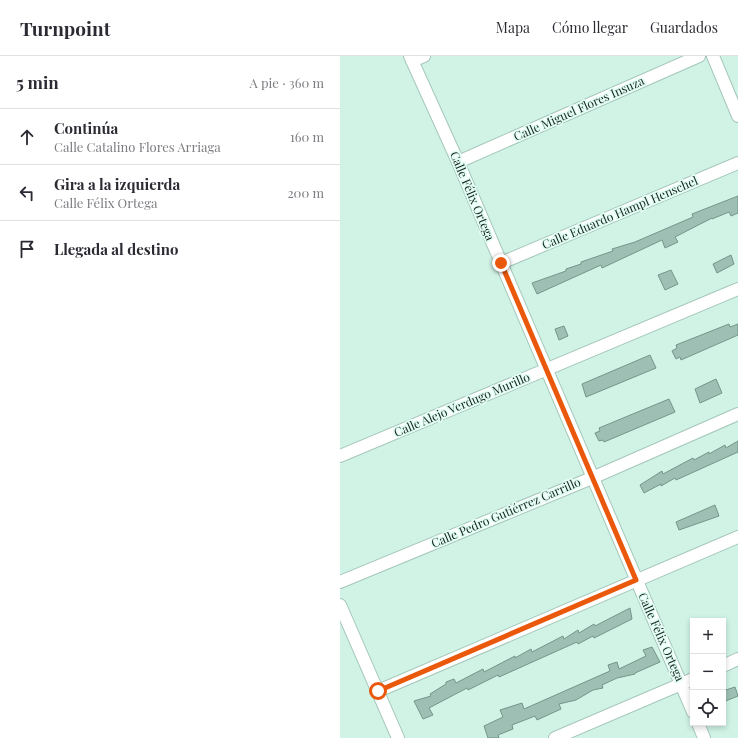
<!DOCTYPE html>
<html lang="es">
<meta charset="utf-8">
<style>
:root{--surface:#fff;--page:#f7f7f7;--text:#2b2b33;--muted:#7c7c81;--line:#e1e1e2}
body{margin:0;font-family:"Playfair Display",serif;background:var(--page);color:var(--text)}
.controls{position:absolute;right:12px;bottom:12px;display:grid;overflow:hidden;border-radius:0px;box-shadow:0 2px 6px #0003}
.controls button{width:36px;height:36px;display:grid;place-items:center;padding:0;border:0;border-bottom:1px solid var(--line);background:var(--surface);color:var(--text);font:20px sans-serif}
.stop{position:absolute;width:12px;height:12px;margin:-9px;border:3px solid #ea580c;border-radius:50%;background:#fff}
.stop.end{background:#ea580c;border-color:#fff;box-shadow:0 1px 4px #0008}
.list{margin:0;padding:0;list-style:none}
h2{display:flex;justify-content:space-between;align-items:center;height:52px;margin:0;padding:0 16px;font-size:17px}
h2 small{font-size:13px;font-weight:400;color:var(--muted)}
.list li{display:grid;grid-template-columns:26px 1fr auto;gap:12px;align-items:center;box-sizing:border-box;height:56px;padding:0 16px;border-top:1px solid var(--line)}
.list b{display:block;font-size:15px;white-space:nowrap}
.list p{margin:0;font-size:13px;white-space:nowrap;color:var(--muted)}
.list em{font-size:13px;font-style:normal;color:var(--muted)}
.icon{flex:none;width:22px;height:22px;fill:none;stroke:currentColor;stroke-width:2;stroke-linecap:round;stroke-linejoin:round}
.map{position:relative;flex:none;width:398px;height:682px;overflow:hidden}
header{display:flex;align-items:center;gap:24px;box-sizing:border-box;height:56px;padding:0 20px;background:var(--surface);border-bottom:1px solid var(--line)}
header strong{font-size:19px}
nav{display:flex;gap:22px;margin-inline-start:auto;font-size:14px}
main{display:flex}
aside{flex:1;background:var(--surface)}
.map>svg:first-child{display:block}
.building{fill:#9ec0b4;stroke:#75958a}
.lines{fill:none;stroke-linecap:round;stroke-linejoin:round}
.minor-casing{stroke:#a5c7bb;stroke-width:14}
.minor{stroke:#fff;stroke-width:12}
.route{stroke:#ea580c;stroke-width:5}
.labels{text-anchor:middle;stroke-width:3.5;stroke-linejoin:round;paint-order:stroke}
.street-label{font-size:12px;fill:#182520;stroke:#e2fef4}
</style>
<header>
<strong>Turnpoint</strong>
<nav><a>Mapa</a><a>Cómo llegar</a><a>Guardados</a></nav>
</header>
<main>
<aside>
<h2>5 min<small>A pie · 360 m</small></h2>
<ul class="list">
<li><svg class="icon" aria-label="ahead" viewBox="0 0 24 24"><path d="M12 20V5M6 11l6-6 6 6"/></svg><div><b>Continúa</b><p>Calle Catalino Flores Arriaga</p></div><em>160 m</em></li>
<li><svg class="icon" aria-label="left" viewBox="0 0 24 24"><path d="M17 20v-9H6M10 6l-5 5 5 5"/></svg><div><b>Gira a la izquierda</b><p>Calle Félix Ortega</p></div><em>200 m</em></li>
<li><svg class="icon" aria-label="arrive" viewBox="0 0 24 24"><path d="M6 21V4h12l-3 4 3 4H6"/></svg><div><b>Llegada al destino</b></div></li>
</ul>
</aside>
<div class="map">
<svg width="398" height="682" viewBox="0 0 398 682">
<rect width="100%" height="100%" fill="#d0f3e6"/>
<path class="building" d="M 398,140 L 398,157 L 391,160 L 389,156 L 372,163 L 372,162 L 335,181 L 338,186 L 325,192 L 322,184 L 262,212 L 261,209 L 197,238 L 192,227 L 226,215 L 226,213 L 241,208 L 241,206 L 273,195 L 272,193 L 295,186 L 353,161 L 352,158 Z
M 391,199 L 394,208 L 377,217 L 373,208 Z
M 331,214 L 338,228 L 325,234 L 318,219 Z
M 389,268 L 390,271 L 398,268 L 398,279 L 341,304 L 340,301 L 336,303 L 332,295 L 337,292 L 336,289 Z
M 224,270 L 228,280 L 219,284 L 215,273 Z
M 310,299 L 316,312 L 246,341 L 242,328 Z
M 376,323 L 382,337 L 360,347 L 355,333 Z
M 329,343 L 335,356 L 264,386 L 263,384 L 259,385 L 255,377 L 260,375 L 259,372 Z
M 398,385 L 398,396 L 336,424 L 335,422 L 321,430 L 321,428 L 304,437 L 300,429 L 322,415 L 323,418 L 353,402 L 354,404 L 369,396 L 369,398 L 385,389 L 386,392 Z
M 375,449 L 379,460 L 339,474 L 336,466 Z
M 290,552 L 292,563 L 254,582 L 253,580 L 238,588 L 237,586 L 159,621 L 158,619 L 128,634 L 127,632 L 89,652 L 93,659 L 83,663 L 74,645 L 91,640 L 90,638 L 106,628 L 106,626 L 114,623 L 116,627 L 143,613 L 144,616 L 175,600 L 175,602 L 191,593 L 192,596 L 223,580 L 224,583 L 238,574 L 239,577 L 254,568 L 255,570 Z
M 312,591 L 320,606 L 295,617 L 295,618 L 277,622 L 262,629 L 263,632 L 253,634 L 236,644 L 219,648 L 221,653 L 197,664 L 195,660 L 172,669 L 173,673 L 158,679 L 159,682 L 148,682 L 144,670 L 163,661 L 160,654 L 182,647 L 184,653 L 270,615 L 268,609 L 277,606 L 279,613 L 306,600 L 303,594 Z
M 395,631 L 398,640 L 383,646 L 383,635 Z"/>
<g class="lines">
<g class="minor-casing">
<path id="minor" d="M 70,0 L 118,106 L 353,656
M 373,0 L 398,60
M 72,5 L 84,0
M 118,106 L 359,0
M 161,207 L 398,107
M 0,400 L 398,233
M 0,526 L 252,422 L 398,358
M 0,549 L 58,682
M 383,610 L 398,603
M 38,635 L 398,481
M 358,667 L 364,682
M 215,682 L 353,623"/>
</g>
<use href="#minor" class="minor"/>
</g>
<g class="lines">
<path class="route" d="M 38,635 L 296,524 L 161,207"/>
</g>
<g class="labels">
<g class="street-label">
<text transform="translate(239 53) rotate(-24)" y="4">Calle Miguel Flores Insuza</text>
<text transform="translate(132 140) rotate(67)" y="4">Calle Félix Ortega</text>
<text transform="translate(280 157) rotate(-23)" y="4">Calle Eduardo Hampl Henschel</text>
<text transform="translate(122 349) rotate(-23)" y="4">Calle Alejo Verdugo Murillo</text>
<text transform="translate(166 457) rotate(-23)" y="4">Calle Pedro Gutiérrez Carrillo</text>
<text transform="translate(321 581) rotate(66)" y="4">Calle Félix Ortega</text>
</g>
</g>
</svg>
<div class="controls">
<button>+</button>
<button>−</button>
<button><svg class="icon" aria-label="locate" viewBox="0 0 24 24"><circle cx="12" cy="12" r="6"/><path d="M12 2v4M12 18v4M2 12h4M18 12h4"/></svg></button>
</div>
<div class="stop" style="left:38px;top:635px"></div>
<div class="stop end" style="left:161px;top:207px"></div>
</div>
</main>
